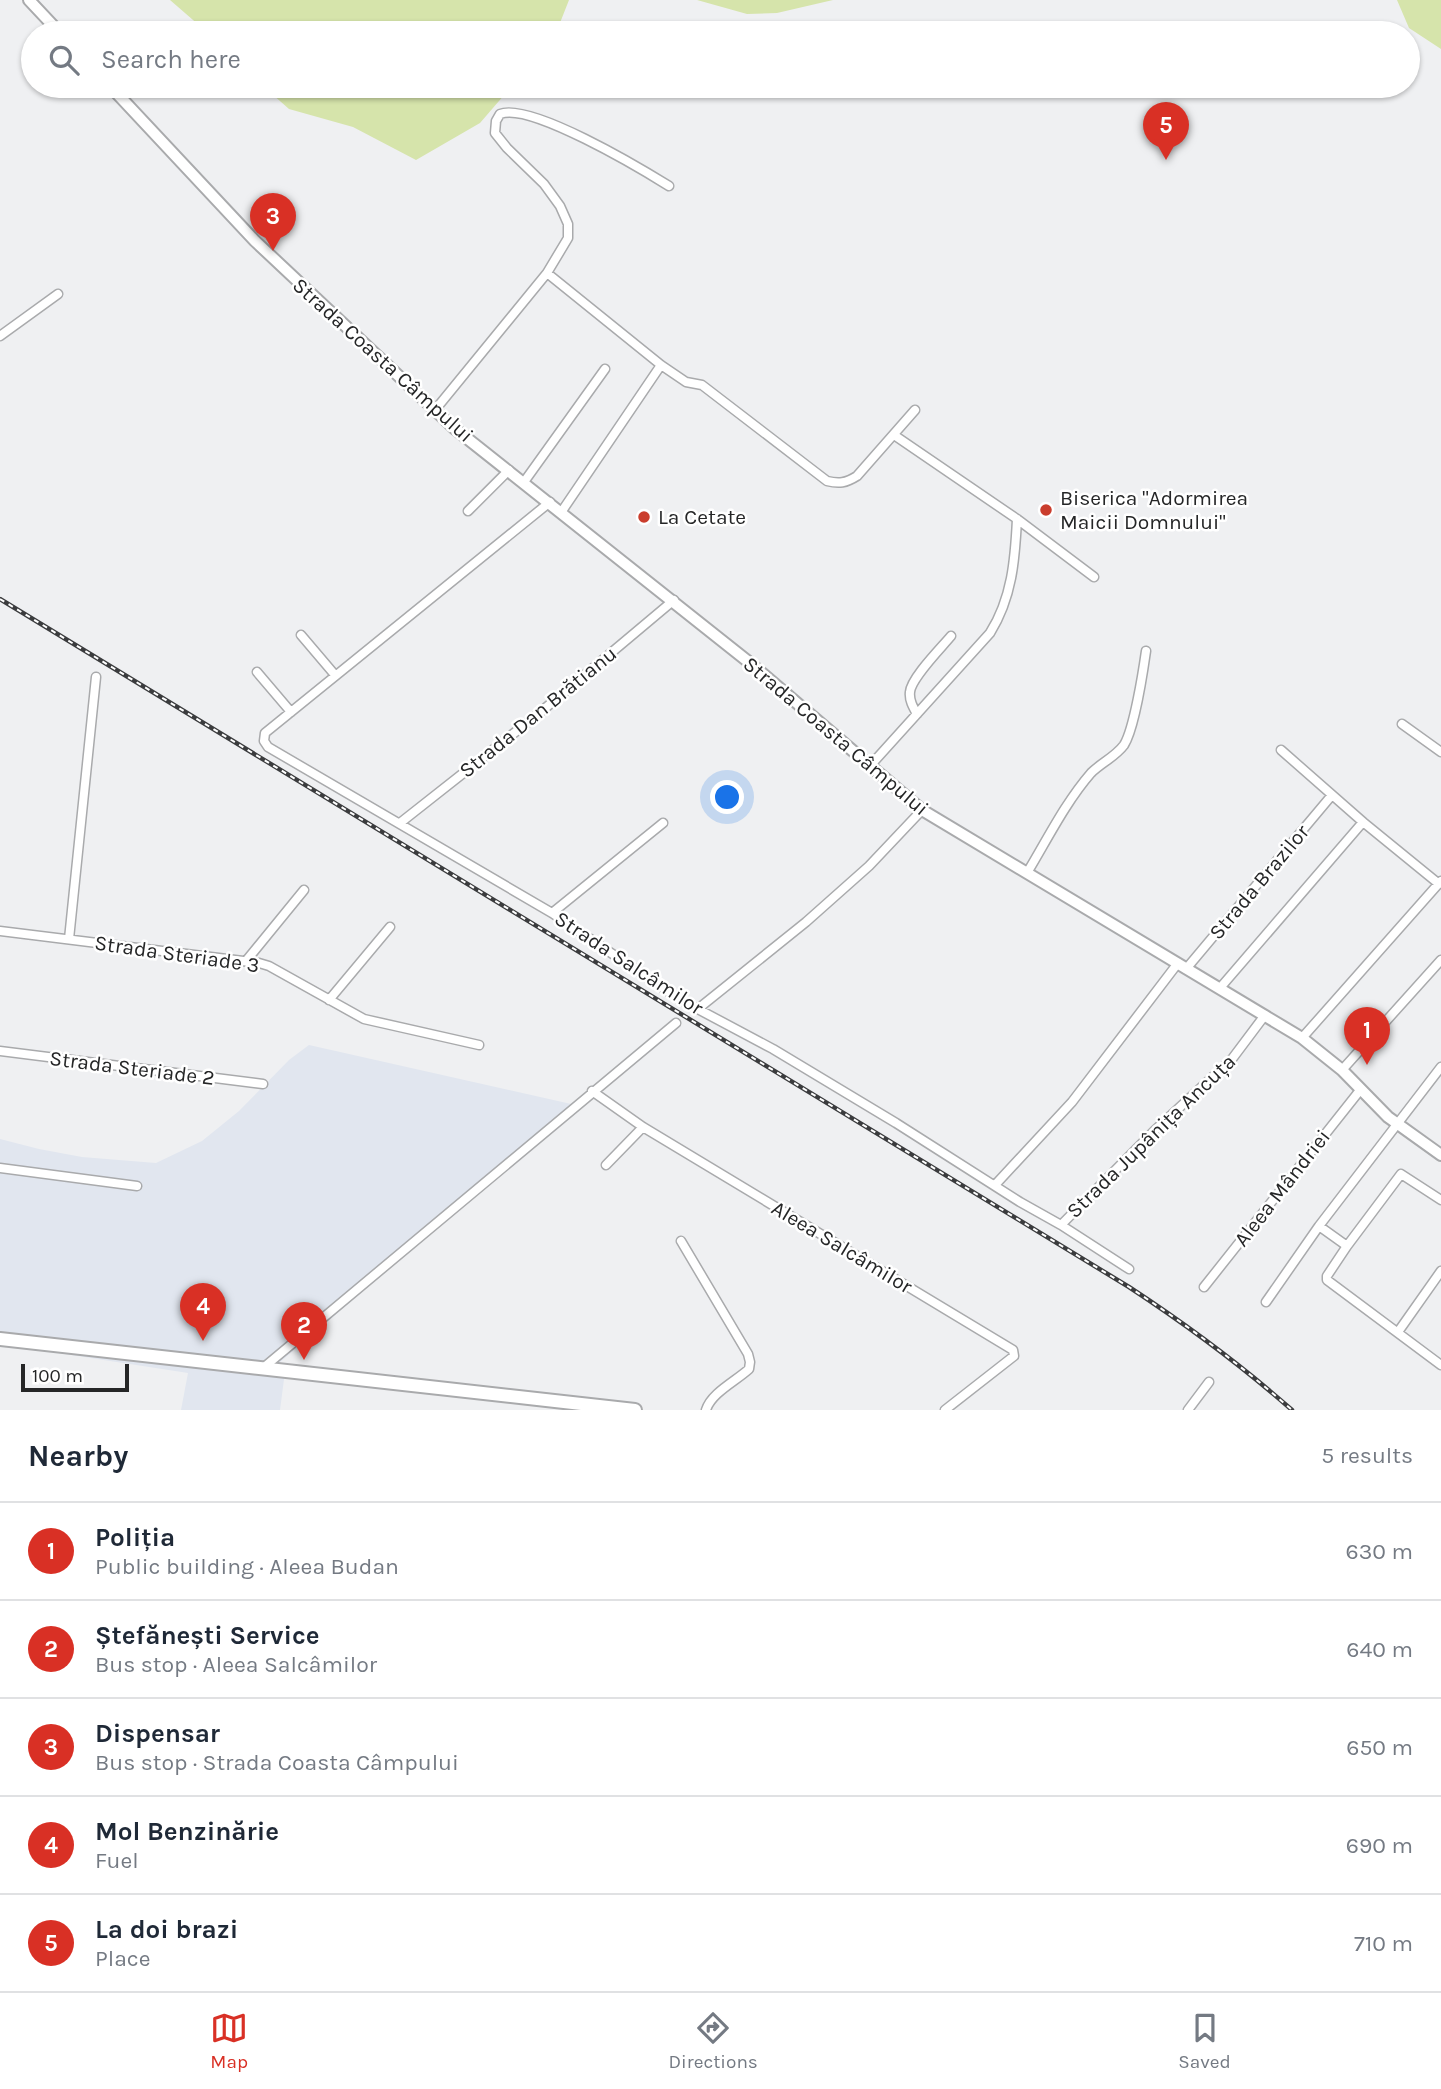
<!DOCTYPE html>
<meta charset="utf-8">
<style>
:root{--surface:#fff;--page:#f2f2f3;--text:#1f2937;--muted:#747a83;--line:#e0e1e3;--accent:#d93025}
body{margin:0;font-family:Karla,sans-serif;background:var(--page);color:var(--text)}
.scale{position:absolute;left:21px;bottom:18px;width:108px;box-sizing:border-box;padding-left:7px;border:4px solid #252627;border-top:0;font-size:19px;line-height:24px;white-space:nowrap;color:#252627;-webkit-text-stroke:5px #fff;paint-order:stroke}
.you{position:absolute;left:728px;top:798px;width:24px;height:24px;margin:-18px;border:5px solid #fff;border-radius:50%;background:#1a73e8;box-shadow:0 0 0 10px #1a73e833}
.badge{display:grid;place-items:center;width:46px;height:46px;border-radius:50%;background:var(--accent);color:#fff;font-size:23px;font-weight:700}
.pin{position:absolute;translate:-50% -58px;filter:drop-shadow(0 2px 4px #0008)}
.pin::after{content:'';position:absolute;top:37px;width:24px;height:21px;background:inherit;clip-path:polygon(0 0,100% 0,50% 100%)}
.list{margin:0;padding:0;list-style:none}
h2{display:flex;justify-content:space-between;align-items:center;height:91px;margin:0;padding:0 28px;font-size:30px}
h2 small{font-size:23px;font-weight:400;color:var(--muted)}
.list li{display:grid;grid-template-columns:46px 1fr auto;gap:21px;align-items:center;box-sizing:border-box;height:98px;padding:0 28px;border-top:2px solid var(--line)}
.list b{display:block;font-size:26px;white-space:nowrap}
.list p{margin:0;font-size:23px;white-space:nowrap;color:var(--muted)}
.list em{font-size:23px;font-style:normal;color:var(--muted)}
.icon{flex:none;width:38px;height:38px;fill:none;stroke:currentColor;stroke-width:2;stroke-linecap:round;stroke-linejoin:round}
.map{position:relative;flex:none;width:1441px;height:1410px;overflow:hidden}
.search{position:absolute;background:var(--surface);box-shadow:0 2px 5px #0004;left:21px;right:21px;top:21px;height:77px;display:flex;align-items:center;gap:18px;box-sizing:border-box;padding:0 24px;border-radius:38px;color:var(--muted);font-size:26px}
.sheet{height:581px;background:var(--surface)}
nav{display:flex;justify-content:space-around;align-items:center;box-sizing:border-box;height:98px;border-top:2px solid var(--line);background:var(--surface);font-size:19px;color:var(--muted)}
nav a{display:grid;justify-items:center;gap:4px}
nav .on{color:var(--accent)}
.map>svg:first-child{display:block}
.built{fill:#e1e6ef}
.green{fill:#d6e4ab}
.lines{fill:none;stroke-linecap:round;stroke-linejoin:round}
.street-casing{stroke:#a9aaac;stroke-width:11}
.secondary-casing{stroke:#a9aaac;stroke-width:14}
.primary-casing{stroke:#a9aaac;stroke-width:16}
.street{stroke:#fff;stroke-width:8}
.secondary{stroke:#fff;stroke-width:10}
.primary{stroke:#fff;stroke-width:12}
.rail-casing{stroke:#3b3c3e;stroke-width:4.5}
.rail{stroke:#fff;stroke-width:2;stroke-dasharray:5;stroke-linecap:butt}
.poi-dot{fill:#ca3d2d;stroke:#fff;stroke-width:2.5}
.labels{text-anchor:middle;stroke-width:5;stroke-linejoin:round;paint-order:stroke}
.street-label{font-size:21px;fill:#252627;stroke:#fff}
.poi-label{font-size:21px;fill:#252627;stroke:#fff;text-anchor:start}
</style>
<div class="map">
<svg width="1441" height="1410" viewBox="0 0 1441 1410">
<rect width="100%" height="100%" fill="#eff0f2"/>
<path class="built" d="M 309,1045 L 580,1106 L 279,1363 L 284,1379 L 280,1410 L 181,1410 L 188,1373 L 0,1344 L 0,1139 L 39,1149 L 82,1157 L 156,1163 L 202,1141 L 239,1111 L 289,1060 Z"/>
<path class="green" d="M 170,0 L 569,0 L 556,33 L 208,33 Z
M 697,0 L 833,0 L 777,13 L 747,14 Z
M 1397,0 L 1441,0 L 1441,49 L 1409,28 Z
M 263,86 L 512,86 L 480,123 L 416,160 L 353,127 L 289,109 Z"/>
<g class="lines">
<g class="street-casing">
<path id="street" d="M 547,273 L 661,365 L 686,382 L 702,385 L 827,481 C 839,484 846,483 857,476 L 915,410
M 0,336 L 58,294
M 435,410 L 547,273 L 568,238 L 568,224 L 560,206 L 544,184 L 507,148 L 495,133 L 496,121 L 500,114 C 530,102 640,168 669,186
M 894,435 L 1017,519 L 1094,577
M 524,482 L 605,369
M 550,502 L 265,733 L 264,741 L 268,747 L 552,913 L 679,999 L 773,1049 L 896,1123 L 1020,1202 L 1061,1225
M 468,511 L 509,470
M 562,511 L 661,365
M 301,635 L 335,675
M 257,672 L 291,712
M 917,714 C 913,707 909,700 910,692 C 911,678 941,648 951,636
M 1402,724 L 1441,752
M 1281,750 L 1363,822
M 869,767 L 990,633 C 1012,598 1015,560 1017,519
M 400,823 L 537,715 L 674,600
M 1027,873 C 1047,840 1065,803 1091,773 C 1101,763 1115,757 1124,745 C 1134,729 1143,672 1146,651
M 552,913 L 663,823
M 0,931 L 259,963 L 269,966 L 364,1019 L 479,1045
M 69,939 L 96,677
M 246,961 L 304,890
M 1186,969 L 1332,795
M 1220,988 L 1363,822 L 1439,884
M 329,1000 L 390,927
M 699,1008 L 806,922 L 869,866 L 922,810
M 1302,1038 L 1441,881
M 0,1051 L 263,1084
M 1342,1070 L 1441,960
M 592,1091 L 643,1127 L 1013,1350 L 1014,1356 L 945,1410
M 606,1165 L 643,1127
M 0,1168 L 137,1186
M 995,1185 L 1072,1102 L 1178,963
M 1319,1226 L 1347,1246 L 1401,1174 L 1441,1200
M 681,1241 L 748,1354 L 750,1362 L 749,1369 C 736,1381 711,1393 706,1410
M 1347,1246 L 1327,1276 L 1327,1280 L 1441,1365
M 1129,1269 L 1061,1225 L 1154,1131 L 1232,1059 L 1265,1015
M 1204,1287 L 1361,1089
M 1266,1302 L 1319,1226 L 1441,1067
M 1398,1332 L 1441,1271
M 263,1368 L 676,1023
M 1188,1410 L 1209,1382"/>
</g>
<g class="secondary-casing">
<path id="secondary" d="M 29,0 L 60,33
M 110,86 L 255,241 L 454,428 L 750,663 L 922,810 L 1302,1038 L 1342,1070 L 1388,1117 L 1441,1155"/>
</g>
<g class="primary-casing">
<path id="primary" d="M 0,1339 L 635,1410"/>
</g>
<use href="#street" class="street"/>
<use href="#secondary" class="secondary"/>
<use href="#primary" class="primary"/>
<g class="rail-casing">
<path id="rail" d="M 0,599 L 1129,1287 C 1187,1325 1241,1365 1292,1410"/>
</g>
<use href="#rail" class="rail"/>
</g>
<g class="poi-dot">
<circle cx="1046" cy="510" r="7"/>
<circle cx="644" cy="517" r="7"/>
</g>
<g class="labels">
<g class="street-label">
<text transform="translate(383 360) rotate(42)" y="7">Strada Coasta Câmpului</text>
<text transform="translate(538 712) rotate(-39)" y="7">Strada Dan Brătianu</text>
<text transform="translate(836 736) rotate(40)" y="7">Strada Coasta Câmpului</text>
<text transform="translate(1259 882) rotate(-50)" y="7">Strada Brazilor</text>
<text transform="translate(177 954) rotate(8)" y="7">Strada Steriade 3</text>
<text transform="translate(629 963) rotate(33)" y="7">Strada Salcâmilor</text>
<text transform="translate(132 1068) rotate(7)" y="7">Strada Steriade 2</text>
<text transform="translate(1151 1136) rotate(-44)" y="7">Strada Jupânița Ancuța</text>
<text transform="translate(1282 1188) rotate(-52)" y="7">Aleea Mândriei</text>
<text transform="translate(842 1247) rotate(31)" y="7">Aleea Salcâmilor</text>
</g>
<g class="poi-label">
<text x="1060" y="505">Biserica "Adormirea<tspan x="1060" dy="24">Maicii Domnului"</tspan></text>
<text x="658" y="524">La Cetate</text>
</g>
</g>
</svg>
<div class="scale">100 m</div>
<div class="you"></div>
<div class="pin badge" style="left:1367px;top:1065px">1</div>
<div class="pin badge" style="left:304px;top:1360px">2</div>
<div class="pin badge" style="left:273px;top:251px">3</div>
<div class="pin badge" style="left:203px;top:1341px">4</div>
<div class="pin badge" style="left:1166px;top:160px">5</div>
<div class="search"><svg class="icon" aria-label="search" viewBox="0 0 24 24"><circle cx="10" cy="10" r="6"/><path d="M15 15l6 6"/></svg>Search here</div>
</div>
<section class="sheet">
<h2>Nearby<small>5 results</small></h2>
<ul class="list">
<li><span class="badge">1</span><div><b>Poliția</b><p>Public building · Aleea Budan</p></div><em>630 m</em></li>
<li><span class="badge">2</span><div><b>Ștefănești Service</b><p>Bus stop · Aleea Salcâmilor</p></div><em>640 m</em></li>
<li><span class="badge">3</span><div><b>Dispensar</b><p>Bus stop · Strada Coasta Câmpului</p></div><em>650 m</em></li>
<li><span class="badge">4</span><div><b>Mol Benzinărie</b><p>Fuel</p></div><em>690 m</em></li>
<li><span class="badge">5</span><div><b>La doi brazi</b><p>Place</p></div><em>710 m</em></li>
</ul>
</section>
<nav>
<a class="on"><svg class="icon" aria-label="map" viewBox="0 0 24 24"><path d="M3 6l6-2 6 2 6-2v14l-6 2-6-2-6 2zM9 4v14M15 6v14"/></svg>Map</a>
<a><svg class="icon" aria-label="directions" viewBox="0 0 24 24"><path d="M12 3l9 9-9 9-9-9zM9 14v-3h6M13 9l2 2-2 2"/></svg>Directions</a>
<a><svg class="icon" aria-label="saved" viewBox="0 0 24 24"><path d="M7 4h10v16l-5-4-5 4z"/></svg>Saved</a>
</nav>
